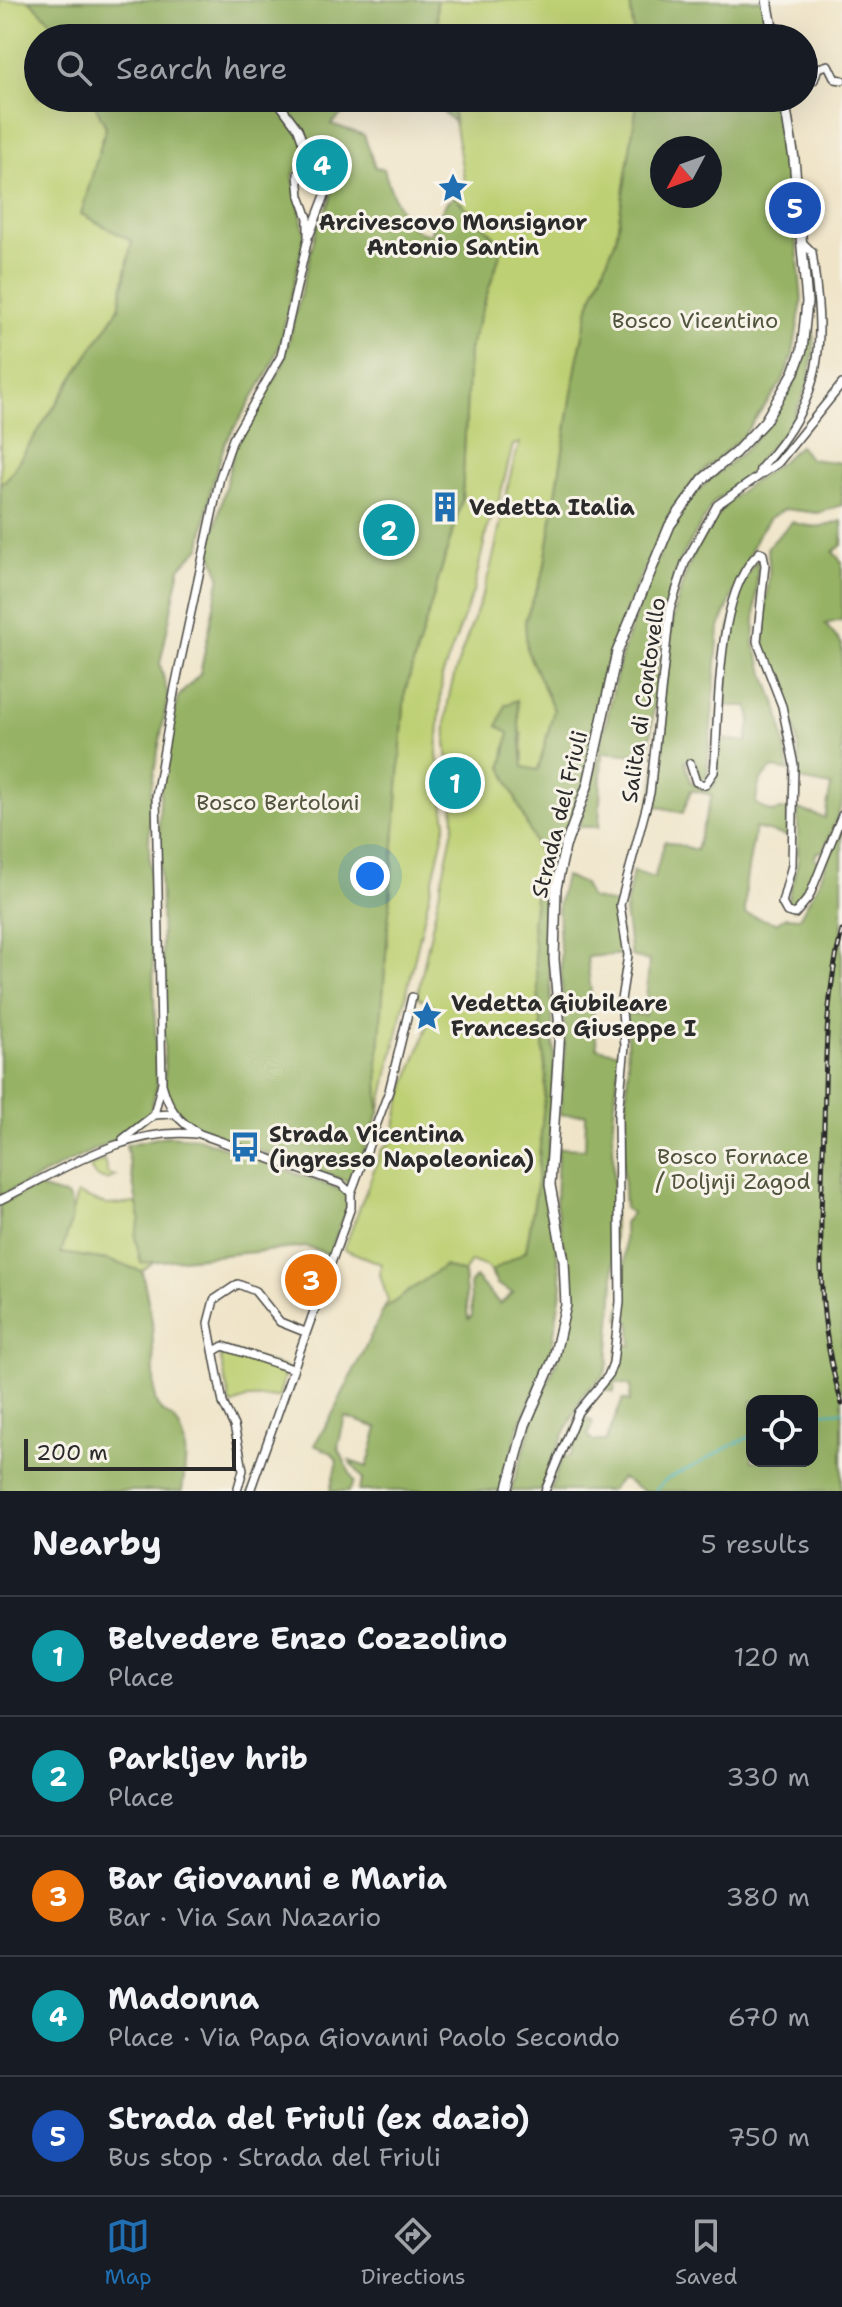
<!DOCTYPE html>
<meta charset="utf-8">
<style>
:root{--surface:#171b24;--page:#242831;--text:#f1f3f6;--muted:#9ea1a6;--line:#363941;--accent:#1f6fb2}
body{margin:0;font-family:"Shantell Sans",sans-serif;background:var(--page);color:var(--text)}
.controls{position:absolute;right:24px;bottom:24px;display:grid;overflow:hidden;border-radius:16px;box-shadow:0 8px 32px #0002}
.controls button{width:72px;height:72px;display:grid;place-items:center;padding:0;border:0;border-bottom:2px solid var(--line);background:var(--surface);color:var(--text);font:40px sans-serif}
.compass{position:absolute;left:650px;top:136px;width:72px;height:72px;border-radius:50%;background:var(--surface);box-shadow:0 8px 32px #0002;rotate:229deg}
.scale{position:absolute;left:24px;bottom:20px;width:212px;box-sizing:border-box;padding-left:8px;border:4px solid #2b2b2b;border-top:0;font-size:22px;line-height:28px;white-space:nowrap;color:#2b2b2b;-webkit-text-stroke:6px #f7f3e8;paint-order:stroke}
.you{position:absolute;left:370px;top:876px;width:28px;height:28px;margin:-20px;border:6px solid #fff;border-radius:50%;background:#1a73e8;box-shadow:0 0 0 12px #1a73e833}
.badge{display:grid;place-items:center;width:52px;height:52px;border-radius:50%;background:var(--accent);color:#fff;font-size:26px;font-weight:700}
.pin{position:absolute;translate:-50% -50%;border:4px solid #fff;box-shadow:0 2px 8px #0006}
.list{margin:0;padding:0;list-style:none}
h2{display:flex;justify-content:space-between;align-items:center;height:104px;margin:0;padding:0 32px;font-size:34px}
h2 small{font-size:26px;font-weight:400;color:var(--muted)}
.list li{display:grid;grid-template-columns:52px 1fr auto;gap:24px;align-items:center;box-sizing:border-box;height:120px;padding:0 32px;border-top:2px solid var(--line)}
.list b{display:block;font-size:30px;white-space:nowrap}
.list p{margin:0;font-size:26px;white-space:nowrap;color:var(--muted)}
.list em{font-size:26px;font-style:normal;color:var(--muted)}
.icon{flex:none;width:44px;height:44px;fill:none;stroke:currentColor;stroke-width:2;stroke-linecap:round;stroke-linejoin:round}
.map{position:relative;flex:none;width:842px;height:1491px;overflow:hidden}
.search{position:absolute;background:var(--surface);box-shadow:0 8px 32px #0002;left:24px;right:24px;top:24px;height:88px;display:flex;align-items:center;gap:20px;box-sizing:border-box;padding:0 28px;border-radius:44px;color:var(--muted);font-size:30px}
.sheet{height:704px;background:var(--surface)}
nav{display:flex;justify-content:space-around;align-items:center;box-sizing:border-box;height:112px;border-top:2px solid var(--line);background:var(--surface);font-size:22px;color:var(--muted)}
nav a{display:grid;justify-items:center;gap:4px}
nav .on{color:var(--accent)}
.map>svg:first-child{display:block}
.green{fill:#bdd073;stroke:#747e4f;stroke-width:2}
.forest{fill:#96b265;stroke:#606e48;stroke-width:2;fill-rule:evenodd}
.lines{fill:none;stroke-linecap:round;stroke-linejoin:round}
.stream{stroke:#49b7c2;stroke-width:2}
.minor-casing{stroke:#484743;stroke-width:10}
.secondary-casing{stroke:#484743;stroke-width:12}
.minor{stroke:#fff;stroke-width:7}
.secondary{stroke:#fff;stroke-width:9}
.rail-casing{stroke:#2b2b2b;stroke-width:5}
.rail{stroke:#f7f3e8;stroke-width:2;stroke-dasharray:6;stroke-linecap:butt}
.labels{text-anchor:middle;stroke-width:6;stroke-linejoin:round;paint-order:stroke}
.poi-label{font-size:22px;font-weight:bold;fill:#2b2b2b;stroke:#f7f3e8;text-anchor:start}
.park-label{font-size:22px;fill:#50543d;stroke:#f7f3e8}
.street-label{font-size:22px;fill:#2b2b2b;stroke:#f7f3e8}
</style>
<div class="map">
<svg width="842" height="1491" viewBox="0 0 842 1491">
<rect width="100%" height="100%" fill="#f7f3e8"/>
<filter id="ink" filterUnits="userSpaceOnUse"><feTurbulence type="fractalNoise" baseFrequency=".0125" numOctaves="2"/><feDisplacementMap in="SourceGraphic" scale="16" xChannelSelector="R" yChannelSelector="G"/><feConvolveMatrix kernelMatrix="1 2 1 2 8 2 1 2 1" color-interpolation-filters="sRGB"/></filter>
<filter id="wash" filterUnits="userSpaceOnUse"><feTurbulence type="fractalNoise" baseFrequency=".006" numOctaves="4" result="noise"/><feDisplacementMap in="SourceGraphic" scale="32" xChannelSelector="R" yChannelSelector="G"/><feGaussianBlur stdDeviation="1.8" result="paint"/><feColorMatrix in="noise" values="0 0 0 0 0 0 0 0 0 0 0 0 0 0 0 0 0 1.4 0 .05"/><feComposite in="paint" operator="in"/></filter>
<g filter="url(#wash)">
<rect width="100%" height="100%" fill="#efe4c8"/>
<path class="green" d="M 0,0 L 29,0 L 53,23 L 61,38 L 38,38 L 38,98 L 92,98 L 106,127 L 82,214 L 132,241 L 119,308 L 7,479 L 0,483 Z
M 436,0 L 630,0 L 634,38 L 439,38 Z
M 450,98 L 638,98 L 616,239 L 590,303 L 577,362 L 544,570 L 525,621 L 528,652 L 554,710 L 538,771 L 523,767 L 522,734 L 509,733 L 502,767 L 540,855 L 532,923 L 546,1078 L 536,1192 L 526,1251 L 493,1271 L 497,1284 L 487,1267 L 471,1261 L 464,1273 L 444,1266 L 388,1309 L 384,1309 L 388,1301 L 380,1275 L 381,1264 L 344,1249 L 382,1149 L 394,1140 C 396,1092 423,1052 433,1005 L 417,997 L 454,824 L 453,786 L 459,784 L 453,780 C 430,704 466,651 487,580 C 501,535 504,486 520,443 L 513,445 L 497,508 L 488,525 L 474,589 L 442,677 L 437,755 L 446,823 L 379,1113 L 378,1065 L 405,692 L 462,500 L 469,350 L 503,245 L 455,197 L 465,184 Z
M 104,1160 L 108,1174 L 116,1176 L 107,1180 L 96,1177 L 89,1167 Z
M 77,1194 L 107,1205 L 137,1203 L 140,1219 L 135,1236 L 141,1262 L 157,1259 L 142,1271 L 107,1260 L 61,1253 Z
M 225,1349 L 286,1368 L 279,1397 L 248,1398 L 231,1405 L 219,1351 Z"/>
<path class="forest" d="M 29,0 L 436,0 L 439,38 L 61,38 L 53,23 Z
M 630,0 L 763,0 L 769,38 L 634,38 Z
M 92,98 L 360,98 L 331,124 L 364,135 L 375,167 L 384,169 C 389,188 406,235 429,234 L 447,202 L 455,197 L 503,245 L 469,350 L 462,500 L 405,692 L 378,1065 L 379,1113 L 352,1183 L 201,1131 L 178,1116 L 165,1087 L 159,821 L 161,783 L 170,736 L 178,697 L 200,674 L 220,576 L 210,549 L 236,443 L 283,365 L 317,227 L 330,201 L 334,182 L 312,154 L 298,166 L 293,176 L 305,235 L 280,344 L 269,371 L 225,443 L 211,488 L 201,546 L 180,568 L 160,664 L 168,696 L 151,789 L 149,842 L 157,1086 L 149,1115 L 124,1135 L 0,1196 L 0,483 L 7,479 L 119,308 L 132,241 L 81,214 L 106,127 Z
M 429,98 L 450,98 L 455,123 Z
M 638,98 L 779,98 L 792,188 L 779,190 L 780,203 L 793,205 L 802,300 L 793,354 L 782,382 L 743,436 L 698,476 L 670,513 L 632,595 L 610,652 L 597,699 L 585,778 L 553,873 L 547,922 L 555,1070 L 546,1182 L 562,1285 L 551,1351 L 518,1429 L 502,1491 L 358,1491 L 363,1479 L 350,1461 L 367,1467 L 378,1428 L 345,1417 L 338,1447 L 354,1482 L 349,1491 L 330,1491 L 337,1461 L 332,1453 L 314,1445 L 331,1417 L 384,1309 L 444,1266 L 464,1273 L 468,1319 L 472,1316 L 470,1283 L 475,1277 L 500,1304 L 513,1293 L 497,1284 L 492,1271 L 526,1251 L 536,1192 L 546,1078 L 532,923 L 540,855 L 502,767 L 509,733 L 498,726 L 505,705 L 517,700 L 523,767 L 538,770 L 554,710 L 527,651 L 525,621 L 544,570 L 577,362 L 590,303 L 616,239 ZM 662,148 L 710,148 L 710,196 L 662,196 Z
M 810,253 L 814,349 L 808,384 L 790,425 L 756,463 L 753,472 L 714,502 L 680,560 L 664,609 L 649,756 L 602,752 L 599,827 L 578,827 C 605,757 608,681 637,611 C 650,579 668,526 689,501 C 704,482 725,468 743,452 C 773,423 802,380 810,338 C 815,311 810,281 810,253 Z
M 799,446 L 810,459 L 842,463 L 842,505 L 818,513 L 785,509 L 770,518 L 757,536 L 719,628 L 707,776 L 701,780 L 694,759 L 685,761 L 691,782 L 705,790 L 714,786 L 721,739 L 747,742 L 751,718 L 748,706 L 724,706 C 725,659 727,598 758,559 L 754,644 L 779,713 L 789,771 L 773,768 C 758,779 757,787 756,804 L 771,812 L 788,809 L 787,836 L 755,828 L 746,881 L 745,914 L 776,923 L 785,917 L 799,918 L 818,884 L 842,825 L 842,1491 L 644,1491 L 621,1478 L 610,1491 L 550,1491 L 563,1456 L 569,1457 L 573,1449 L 567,1444 L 579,1414 L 593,1422 L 588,1436 L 593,1441 L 606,1441 L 623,1399 L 630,1401 L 631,1386 L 615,1382 L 614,1392 L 600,1389 L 615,1373 L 618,1346 L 632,1345 L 630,1321 L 619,1319 L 625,1293 L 624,1223 L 632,1213 L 625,1209 L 623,1169 L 628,1068 L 626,1013 L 645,1015 L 649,961 L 631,956 L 625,912 L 633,871 L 654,878 L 665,841 L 696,850 L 712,795 L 691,790 L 683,813 L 651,805 C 670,705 653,590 724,507 C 742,485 776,469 799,446 ZM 752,1401 L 812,1401 L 812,1461 L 752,1461 Z
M 842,521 L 842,545 L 833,552 L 842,562 L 842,620 L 825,624 L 842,644 L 842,804 L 823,852 L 818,851 L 814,858 L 819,861 L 807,892 L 794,910 L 787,903 L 798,861 L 798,809 L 825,818 L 831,786 L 800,780 C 801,749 793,714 782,684 C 778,673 768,663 765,651 C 758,617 775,582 767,548 L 792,522 C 810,528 824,528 842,521 Z
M 565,876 L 584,884 L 590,898 L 616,904 L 624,954 L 587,957 L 597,1048 L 620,1053 L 613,1121 L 614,1283 L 608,1364 L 604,1375 L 583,1395 L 552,1459 L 541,1491 L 511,1491 L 534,1417 L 562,1348 L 573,1296 L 556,1204 L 558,1148 L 585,1149 L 586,1114 L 560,1115 L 565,1049 L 558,905 Z
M 166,1136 L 198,1138 L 344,1191 L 347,1207 L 329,1254 L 306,1247 L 141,1263 L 135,1236 L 140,1219 L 126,1145 Z
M 35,1187 L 67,1196 C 79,1214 66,1235 61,1253 L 107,1260 L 142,1271 L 152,1321 L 155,1400 C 159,1414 168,1412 176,1422 C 190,1440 185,1470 182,1491 L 0,1491 L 0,1204 Z"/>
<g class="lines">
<path class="stream" d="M 812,1413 L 842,1411
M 655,1491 C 670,1473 677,1475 696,1465 C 716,1454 730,1445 752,1436"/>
</g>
</g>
<g filter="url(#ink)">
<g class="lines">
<g class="minor-casing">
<path id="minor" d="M 804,68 L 814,80 L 818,68 L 828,65 L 835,79 L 842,80
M 278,102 L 298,129 L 311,165
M 310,234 L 329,185 L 322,170 L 311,165
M 759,475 L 760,469 C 826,394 825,347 812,252 L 802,242
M 690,763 L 696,782 L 705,785 L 714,772 C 720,715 714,592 760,552 L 763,554 L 765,565 L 757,641 L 782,706 L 794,765 L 792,865 L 782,903 L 787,912 L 795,914 L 809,897 L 842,815
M 162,1084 C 169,1109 177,1121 200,1134 L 341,1184 L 351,1193
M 154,1115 L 162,1082 L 156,796 L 175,687 L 220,477 L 233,439 L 281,356 L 308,238 L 308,218 L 300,196 L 298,174 L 311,165
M 123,1139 L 154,1115 L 172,1114
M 351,1193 L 389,1091 L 412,997
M 0,1200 C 61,1171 125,1127 195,1134
M 216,1350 L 223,1346 L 293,1369
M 237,1491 L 243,1470 L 240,1453 L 234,1426 L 223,1403 L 208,1323 L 214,1300 L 238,1284 L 255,1291 L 280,1322 L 305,1332
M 250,1491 L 351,1207 L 351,1193
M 545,1491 L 578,1412 L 608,1376 L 613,1363 L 620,1302 L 618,1114 L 625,1046 L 621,1000 L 628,955 L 620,905 L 650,793 L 670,610 L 685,563 L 717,505 L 778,463 L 842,384"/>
</g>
<g class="secondary-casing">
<path id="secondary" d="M 767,0 L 774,38
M 507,1491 L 525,1425 L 554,1358 L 566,1305 L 564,1261 L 550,1185 L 560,1029 L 554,959 L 556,888 L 565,847 L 588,784 L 617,652 L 670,525 L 703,479 L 735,453 L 765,421 L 794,372 L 802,350 L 807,302 L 794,159 L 784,98"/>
</g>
<use href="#minor" class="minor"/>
<use href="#secondary" class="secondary"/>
<g class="rail-casing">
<path id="rail" d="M 842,931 C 825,995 826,1060 824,1125 C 821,1219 813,1312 842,1404"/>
</g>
<use href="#rail" class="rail"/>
</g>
</g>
<defs>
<g id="sight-bare" transform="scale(2.4)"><path d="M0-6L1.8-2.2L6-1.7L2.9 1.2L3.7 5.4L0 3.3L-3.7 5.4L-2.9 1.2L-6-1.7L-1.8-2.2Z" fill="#1f6fb2" stroke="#f7f3e8" stroke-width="2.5" paint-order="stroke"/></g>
<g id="building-bare" transform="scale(2.4)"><path d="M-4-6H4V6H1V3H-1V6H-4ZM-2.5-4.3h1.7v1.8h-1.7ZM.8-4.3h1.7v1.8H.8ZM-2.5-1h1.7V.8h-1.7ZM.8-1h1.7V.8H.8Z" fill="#1f6fb2" stroke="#f7f3e8" stroke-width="2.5" paint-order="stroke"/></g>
<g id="bus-bare" transform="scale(2.4)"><path d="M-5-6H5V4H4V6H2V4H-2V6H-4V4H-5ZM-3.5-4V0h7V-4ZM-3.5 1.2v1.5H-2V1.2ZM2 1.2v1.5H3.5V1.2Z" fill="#1f6fb2" stroke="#f7f3e8" stroke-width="2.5" paint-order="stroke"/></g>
</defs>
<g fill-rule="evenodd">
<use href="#sight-bare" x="453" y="188"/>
<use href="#building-bare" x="445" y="507"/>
<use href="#sight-bare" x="427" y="1016"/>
<use href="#bus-bare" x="245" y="1147"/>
</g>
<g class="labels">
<g class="poi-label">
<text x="453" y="230" text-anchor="middle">Arcivescovo Monsignor<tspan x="453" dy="25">Antonio Santin</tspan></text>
<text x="469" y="515">Vedetta Italia</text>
<text x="451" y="1011">Vedetta Giubileare<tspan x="451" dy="25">Francesco Giuseppe I</tspan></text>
<text x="269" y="1142">Strada Vicentina<tspan x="269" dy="25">(ingresso Napoleonica)</tspan></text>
</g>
<g class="park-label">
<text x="695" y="328">Bosco Vicentino</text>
<text x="278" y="810">Bosco Bertoloni</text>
<text x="733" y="1164">Bosco Fornace<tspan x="733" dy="25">/ Doljnji Zagod</tspan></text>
</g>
<g class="street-label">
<text transform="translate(643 700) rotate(-82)" y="8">Salita di Contovello</text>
<text transform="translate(559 814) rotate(-76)" y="8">Strada del Friuli</text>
</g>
</g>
</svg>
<div class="controls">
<button><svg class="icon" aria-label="locate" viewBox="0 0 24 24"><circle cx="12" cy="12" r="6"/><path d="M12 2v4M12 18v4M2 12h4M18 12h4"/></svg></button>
</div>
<svg class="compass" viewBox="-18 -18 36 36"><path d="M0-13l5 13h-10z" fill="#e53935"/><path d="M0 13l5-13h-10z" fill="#9ea1a6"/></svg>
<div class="scale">200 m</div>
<div class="you"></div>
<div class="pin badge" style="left:455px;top:783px;background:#0f9aa8">1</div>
<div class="pin badge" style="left:389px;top:530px;background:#0f9aa8">2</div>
<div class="pin badge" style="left:311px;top:1280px;background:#e8710a">3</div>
<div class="pin badge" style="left:322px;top:165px;background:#0f9aa8">4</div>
<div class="pin badge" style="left:795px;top:208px;background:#1a4fb4">5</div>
<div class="search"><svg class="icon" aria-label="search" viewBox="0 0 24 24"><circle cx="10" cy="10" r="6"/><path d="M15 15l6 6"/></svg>Search here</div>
</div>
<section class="sheet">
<h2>Nearby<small>5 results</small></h2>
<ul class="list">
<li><span class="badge" style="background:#0f9aa8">1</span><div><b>Belvedere Enzo Cozzolino</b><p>Place</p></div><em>120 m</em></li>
<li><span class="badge" style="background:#0f9aa8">2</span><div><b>Parkljev hrib</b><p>Place</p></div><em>330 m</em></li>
<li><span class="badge" style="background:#e8710a">3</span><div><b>Bar Giovanni e Maria</b><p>Bar · Via San Nazario</p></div><em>380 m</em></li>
<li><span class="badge" style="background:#0f9aa8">4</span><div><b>Madonna</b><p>Place · Via Papa Giovanni Paolo Secondo</p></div><em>670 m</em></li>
<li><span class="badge" style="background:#1a4fb4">5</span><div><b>Strada del Friuli (ex dazio)</b><p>Bus stop · Strada del Friuli</p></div><em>750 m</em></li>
</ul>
</section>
<nav>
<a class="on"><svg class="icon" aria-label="map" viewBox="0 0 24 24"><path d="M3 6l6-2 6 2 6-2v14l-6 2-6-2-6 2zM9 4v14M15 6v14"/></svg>Map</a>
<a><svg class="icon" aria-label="directions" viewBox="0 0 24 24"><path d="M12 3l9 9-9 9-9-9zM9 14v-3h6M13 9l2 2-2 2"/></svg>Directions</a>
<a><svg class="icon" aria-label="saved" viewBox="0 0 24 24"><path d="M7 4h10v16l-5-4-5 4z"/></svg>Saved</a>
</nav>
